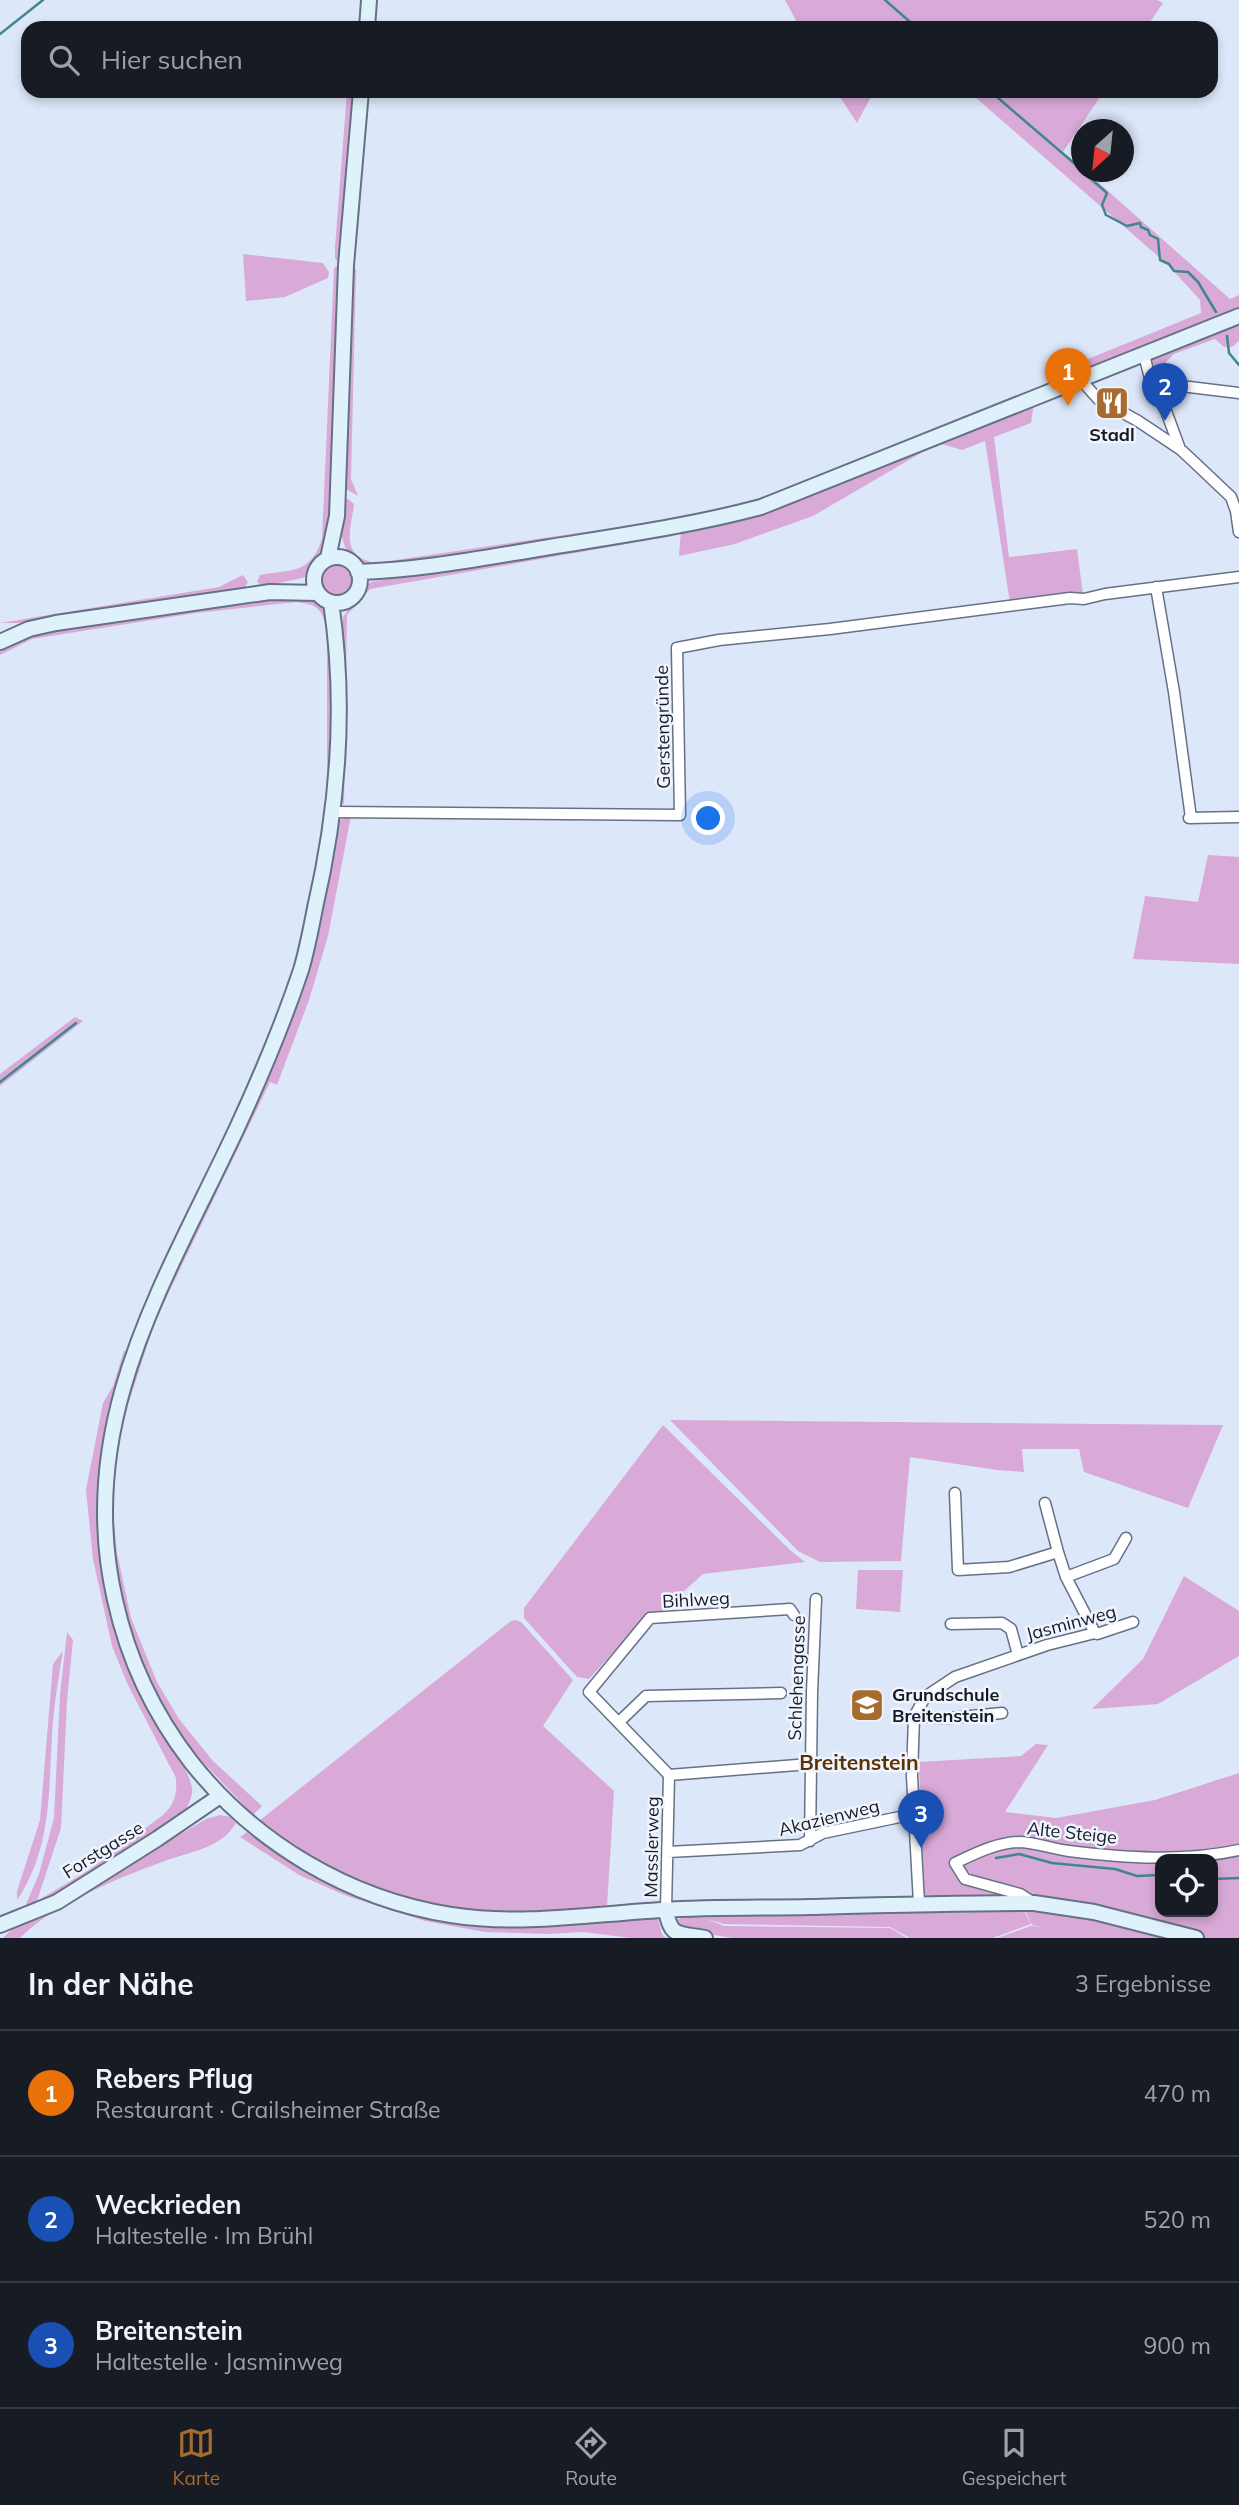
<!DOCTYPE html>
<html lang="de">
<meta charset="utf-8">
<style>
:root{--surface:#171b24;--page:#20242c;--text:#f1f3f6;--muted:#9ea1a6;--line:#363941;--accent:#a76b2e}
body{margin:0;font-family:Mulish,sans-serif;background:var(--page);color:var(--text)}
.controls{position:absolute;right:21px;bottom:21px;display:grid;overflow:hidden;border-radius:14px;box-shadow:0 4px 10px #0003}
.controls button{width:63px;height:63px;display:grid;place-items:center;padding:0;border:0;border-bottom:2px solid var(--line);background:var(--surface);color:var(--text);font:35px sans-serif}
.compass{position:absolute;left:1071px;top:119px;width:63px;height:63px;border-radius:50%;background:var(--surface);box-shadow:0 4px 10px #0003;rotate:207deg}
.you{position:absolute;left:709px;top:819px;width:24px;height:24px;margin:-18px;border:5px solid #fff;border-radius:50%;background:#1a73e8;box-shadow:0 0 0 10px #1a73e833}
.badge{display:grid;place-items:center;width:46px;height:46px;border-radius:50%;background:var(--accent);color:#fff;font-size:23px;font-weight:700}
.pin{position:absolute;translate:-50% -58px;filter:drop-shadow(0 2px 4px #0008)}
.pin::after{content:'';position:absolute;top:37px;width:24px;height:21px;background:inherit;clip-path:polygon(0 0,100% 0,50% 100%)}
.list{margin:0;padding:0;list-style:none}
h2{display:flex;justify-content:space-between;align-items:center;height:91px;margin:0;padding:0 28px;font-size:30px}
h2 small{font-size:23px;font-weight:400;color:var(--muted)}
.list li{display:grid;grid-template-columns:46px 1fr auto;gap:21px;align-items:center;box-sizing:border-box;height:126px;padding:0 28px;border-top:2px solid var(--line)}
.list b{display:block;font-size:26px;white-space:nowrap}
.list p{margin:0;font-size:23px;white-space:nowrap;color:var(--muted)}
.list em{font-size:23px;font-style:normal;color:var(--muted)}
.icon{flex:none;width:38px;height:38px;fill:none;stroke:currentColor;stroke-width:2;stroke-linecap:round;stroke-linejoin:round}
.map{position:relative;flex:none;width:1239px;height:1938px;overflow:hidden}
.search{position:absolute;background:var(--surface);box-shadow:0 4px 10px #0003;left:21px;right:21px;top:21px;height:77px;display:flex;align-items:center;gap:18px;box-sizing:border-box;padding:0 24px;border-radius:21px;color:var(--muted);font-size:26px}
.sheet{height:469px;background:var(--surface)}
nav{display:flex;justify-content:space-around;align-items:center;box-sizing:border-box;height:98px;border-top:2px solid var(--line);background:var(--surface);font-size:19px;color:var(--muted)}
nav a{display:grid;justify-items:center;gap:4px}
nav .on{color:var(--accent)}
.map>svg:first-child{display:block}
.green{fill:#d9aad8;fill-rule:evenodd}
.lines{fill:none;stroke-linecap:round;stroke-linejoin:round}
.stream{stroke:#3f878d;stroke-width:2.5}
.street-casing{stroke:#667186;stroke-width:13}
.secondary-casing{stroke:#667186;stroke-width:18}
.street{stroke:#fff;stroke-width:10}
.secondary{stroke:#dff2fb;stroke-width:14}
.labels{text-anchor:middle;stroke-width:5;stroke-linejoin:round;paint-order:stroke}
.poi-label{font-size:18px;font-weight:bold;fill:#161a22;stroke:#eff4fe}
.street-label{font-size:18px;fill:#161a22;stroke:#eff4fe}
.quarter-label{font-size:21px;font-weight:bold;fill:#5a3303;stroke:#eff4fe}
</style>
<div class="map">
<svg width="1239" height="1938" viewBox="0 0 1239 1938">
<rect width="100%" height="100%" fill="#dde7fa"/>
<path class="green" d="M 785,0 L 1157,0 L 1163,3 L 1146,28 L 800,28 Z
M 347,91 L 353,91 L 340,257 L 337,261 L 335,258 L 335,247 Z
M 836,91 L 874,91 L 857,123 Z
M 968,91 L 1104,91 L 1063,152 L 1081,168 L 1082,172 L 1086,172 L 1100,184 L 1230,299 L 1239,295 L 1239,310 L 1087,371 L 1083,361 L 1201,313 L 1200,300 L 1167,264 Z
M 243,254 L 323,263 L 329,272 L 328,278 L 285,297 L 246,301 Z
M 336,266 L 340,270 L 331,527 L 327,553 L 307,577 L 264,586 L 257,582 L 260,575 C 291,569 310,575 322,539 L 334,269 Z
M 356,269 L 351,479 L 358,496 L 344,488 L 350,270 Z
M 1239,322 L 1239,341 L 1232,347 L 1224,347 L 1215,339 L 1174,354 L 1163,365 L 1150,371 L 1152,358 Z
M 1034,403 L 1031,423 L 994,437 L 1009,557 L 1077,549 L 1083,595 L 1010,603 L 985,441 L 962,450 L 938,443 L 813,516 L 735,544 L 679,556 L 681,531 Z
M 348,499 L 354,504 C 351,531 339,556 376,563 L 591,531 L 594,535 L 364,567 C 339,552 339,529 343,501 Z
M 672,531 L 672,536 L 370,589 L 347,615 L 344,804 L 339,802 L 343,617 L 362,589 L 371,582 L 393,578 Z
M317 580a19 19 0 1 1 38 0a19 19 0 1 1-38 0Z
M 243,575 L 248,582 L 244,589 L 34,623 L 0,623 L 219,587 Z
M 275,596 C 303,596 315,589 330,616 L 332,720 L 330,799 L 327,805 L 327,630 C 321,608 319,605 296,602 L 196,613 L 32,639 L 0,655 L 0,649 L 20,638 L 45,630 Z
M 351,816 L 328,936 L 309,1000 L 277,1085 L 270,1082 L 155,1321 L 128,1405 L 120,1439 L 113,1484 L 113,1512 L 117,1553 L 131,1618 L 157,1682 L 179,1719 L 213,1761 L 262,1806 L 253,1815 L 200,1759 L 172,1723 L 157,1701 L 132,1648 L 109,1547 L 115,1442 L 149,1321 L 264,1078 L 336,821 Z
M 1208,855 L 1239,857 L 1239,964 L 1133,959 L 1145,896 L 1198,902 Z
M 75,1017 L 83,1021 L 0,1086 L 0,1074 Z
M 124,1351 L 128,1352 C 104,1417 91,1488 100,1557 C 107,1615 130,1671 157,1723 C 168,1745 187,1763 192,1788 C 193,1797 188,1805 184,1813 L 55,1898 L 27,1910 L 26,1904 L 39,1874 L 54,1818 L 60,1695 L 67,1632 L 73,1640 L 67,1701 L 61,1828 L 37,1901 L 89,1870 L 163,1815 C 175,1803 177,1795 176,1778 L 127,1683 L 112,1646 L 93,1559 L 86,1490 L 103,1403 L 113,1386 Z
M 670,1420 L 1223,1425 L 1188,1508 L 1084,1472 L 1079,1449 L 1022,1449 L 1024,1472 L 997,1470 L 910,1457 L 901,1561 L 820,1562 L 798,1551 Z
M 663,1425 L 790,1550 L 805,1562 L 703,1574 L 662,1611 L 649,1613 L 589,1679 L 577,1677 L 524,1618 L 524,1608 Z
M 858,1570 L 903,1570 L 900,1612 L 856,1609 Z
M 1184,1576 L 1239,1611 L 1239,1656 L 1158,1704 L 1092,1709 L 1143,1659 Z
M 516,1620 L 521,1622 L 573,1680 L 543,1726 L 614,1791 L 607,1907 L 514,1916 L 440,1909 L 355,1883 L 294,1848 L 259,1821 L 511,1621 Z
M 63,1651 C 59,1675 55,1698 53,1721 C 48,1783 54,1846 17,1900 L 17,1891 L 40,1820 L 53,1664 Z
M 1036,1744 L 1048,1745 L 1005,1812 L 1056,1818 L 1155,1800 L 1239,1773 L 1239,1938 L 997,1938 L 1031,1926 L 1041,1927 L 1032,1925 L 1020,1899 L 948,1897 L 923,1895 L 919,1762 L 1021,1756 ZM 1160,1859 L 1213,1859 L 1213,1912 L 1160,1912 Z
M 220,1815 L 230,1817 L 236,1823 C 221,1849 188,1852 162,1862 C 118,1878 52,1905 20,1938 L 3,1938 L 13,1928 L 82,1893 L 206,1819 Z
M 247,1832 C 320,1888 410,1928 503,1928 C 555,1928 607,1922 658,1918 L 662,1934 L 666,1938 L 631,1938 L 583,1932 L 549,1934 L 485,1932 L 425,1921 L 347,1896 L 299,1875 L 240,1837 Z
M 914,1912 L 1025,1912 L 1031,1924 L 993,1938 L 910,1938 L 890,1927 L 724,1924 L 707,1919 L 724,1926 L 890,1928 L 907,1938 L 732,1938 L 688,1931 L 677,1926 L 677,1921 L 682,1916 Z"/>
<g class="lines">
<path class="stream" d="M 885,0 L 917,28
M 0,34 L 43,0
M 990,91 L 1082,170
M 1083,172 L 1107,193 L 1102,205 L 1106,215 L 1127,226 L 1140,223 L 1141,227 L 1148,230 L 1150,235 L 1158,239 L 1160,260 L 1169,264 L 1174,271 L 1188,272 L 1198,282 L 1216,312
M 1227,336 L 1229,353 L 1239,365
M 0,1082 L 76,1023
M 996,1858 L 1019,1854 L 1052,1863 L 1115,1869 L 1137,1876 L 1160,1875
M 1213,1879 L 1239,1878"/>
<g class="street-casing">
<path id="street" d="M 1144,355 L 1152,386
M 1081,380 L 1098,399 L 1138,421 L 1180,449 L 1194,462 L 1231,497 L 1236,511 L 1239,532
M 1180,449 L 1166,411 L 1152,386 L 1173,385 L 1239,393
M 1156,587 L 1174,692 L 1191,818
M 334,812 L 680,815 L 677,648 L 719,640 L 830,629 L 1070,598 L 1084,599 L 1105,594 L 1239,577
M 1189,818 L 1239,817
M 955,1493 L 958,1570 L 1009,1567 L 1058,1552 L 1066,1577 L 1095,1633
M 1045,1503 L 1058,1552
M 1066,1577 L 1114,1559 L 1126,1538
M 951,1624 L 1002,1623 L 1011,1629 L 1018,1655
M 914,1717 L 950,1718 L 1002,1713
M 619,1722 L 646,1696 L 781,1693
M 669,1775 L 810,1764
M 810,1841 L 812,1692 L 816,1599
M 668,1852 L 800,1845 L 823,1833 L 914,1814
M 919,1903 L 912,1776 L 914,1717 L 925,1697 L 955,1677 L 1047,1645 L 1095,1633 L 1097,1634 L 1133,1622
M 1034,1903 L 1020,1894 L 965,1879 L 955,1863 C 976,1853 998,1842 1021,1842 C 1037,1843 1053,1849 1069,1851 C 1125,1858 1184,1862 1239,1850
M 666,1909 L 669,1775 L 589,1692 L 650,1618 L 790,1609 L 794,1615"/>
</g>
<g class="secondary-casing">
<path id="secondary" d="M 367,28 L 369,0
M314 580a23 23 0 1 1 46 0a23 23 0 1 1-46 0Z
M 328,558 L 337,516 L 346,265 L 361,91
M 358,572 C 421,570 482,558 544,548 C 617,536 690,526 761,507 L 1239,316
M 331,602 C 346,703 338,809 315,908 C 311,929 307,950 301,970 C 283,1024 261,1076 237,1128 C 165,1282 74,1422 115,1600 C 128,1659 154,1714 191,1762 C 255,1843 349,1899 451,1915 C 521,1926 592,1914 662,1910 C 712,1907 762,1908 811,1907 C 886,1905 960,1903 1034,1903 L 1094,1912 L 1196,1938
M 0,642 L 29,629 L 56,623 L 270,592 L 318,593
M 666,1909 C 670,1938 678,1933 705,1938
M 0,1925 L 57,1902 L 157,1839 L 220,1796"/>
</g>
<use href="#street" class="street"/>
<use href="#secondary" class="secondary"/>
</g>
<defs>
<g id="restaurant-square" transform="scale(1.75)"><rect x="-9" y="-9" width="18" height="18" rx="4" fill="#a76b2e" stroke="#eff4fe"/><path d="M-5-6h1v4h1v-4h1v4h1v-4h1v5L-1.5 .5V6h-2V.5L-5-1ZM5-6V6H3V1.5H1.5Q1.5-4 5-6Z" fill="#fff"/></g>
<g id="school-square" transform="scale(1.75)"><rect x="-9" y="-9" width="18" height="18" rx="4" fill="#a76b2e" stroke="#eff4fe"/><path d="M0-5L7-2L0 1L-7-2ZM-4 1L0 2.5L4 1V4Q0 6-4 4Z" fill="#fff"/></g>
</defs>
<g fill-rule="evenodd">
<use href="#restaurant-square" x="1112" y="403"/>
<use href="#school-square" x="867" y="1705"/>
</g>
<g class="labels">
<g class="poi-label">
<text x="1112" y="441">Stadl</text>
<text x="892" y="1701" text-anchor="start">Grundschule<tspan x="892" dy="21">Breitenstein</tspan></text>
</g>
<g class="street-label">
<text transform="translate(663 727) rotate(-91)" y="6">Gerstengründe</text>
<text transform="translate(696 1600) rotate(-3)" y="6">Bihlweg</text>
<text transform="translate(1071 1623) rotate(-15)" y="6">Jasminweg</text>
<text transform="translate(797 1678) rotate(-88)" y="6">Schlehengasse</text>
<text transform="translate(829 1818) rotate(-14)" y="6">Akazienweg</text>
<text transform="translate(1072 1833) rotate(6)" y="6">Alte Steige</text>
<text transform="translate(652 1847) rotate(-89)" y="6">Masslerweg</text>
<text transform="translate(103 1850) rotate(-32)" y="6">Forstgasse</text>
</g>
<g class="quarter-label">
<text x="859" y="1770">Breitenstein</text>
</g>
</g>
</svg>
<div class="controls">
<button><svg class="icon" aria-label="locate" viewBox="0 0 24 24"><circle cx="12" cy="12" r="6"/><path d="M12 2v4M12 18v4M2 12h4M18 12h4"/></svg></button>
</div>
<svg class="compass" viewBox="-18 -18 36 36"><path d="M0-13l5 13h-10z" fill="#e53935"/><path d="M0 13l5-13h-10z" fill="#9ea1a6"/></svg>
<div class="you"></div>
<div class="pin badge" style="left:1068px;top:406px;background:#e8710a">1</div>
<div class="pin badge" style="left:1165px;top:421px;background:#1a4fb4">2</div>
<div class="pin badge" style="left:921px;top:1848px;background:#1a4fb4">3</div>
<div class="search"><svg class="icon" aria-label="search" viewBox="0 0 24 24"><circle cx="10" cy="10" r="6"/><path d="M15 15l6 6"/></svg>Hier suchen</div>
</div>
<section class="sheet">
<h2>In der Nähe<small>3 Ergebnisse</small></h2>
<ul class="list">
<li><span class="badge" style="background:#e8710a">1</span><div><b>Rebers Pflug</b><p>Restaurant · Crailsheimer Straße</p></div><em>470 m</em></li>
<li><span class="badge" style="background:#1a4fb4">2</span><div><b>Weckrieden</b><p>Haltestelle · Im Brühl</p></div><em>520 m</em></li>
<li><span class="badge" style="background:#1a4fb4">3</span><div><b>Breitenstein</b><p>Haltestelle · Jasminweg</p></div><em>900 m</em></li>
</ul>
</section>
<nav>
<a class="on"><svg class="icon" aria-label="map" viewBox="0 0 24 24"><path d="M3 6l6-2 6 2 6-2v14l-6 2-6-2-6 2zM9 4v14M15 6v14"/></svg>Karte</a>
<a><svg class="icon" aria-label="directions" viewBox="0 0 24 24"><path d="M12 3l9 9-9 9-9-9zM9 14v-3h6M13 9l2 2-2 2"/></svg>Route</a>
<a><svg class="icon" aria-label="saved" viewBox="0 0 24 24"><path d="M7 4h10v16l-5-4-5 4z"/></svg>Gespeichert</a>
</nav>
